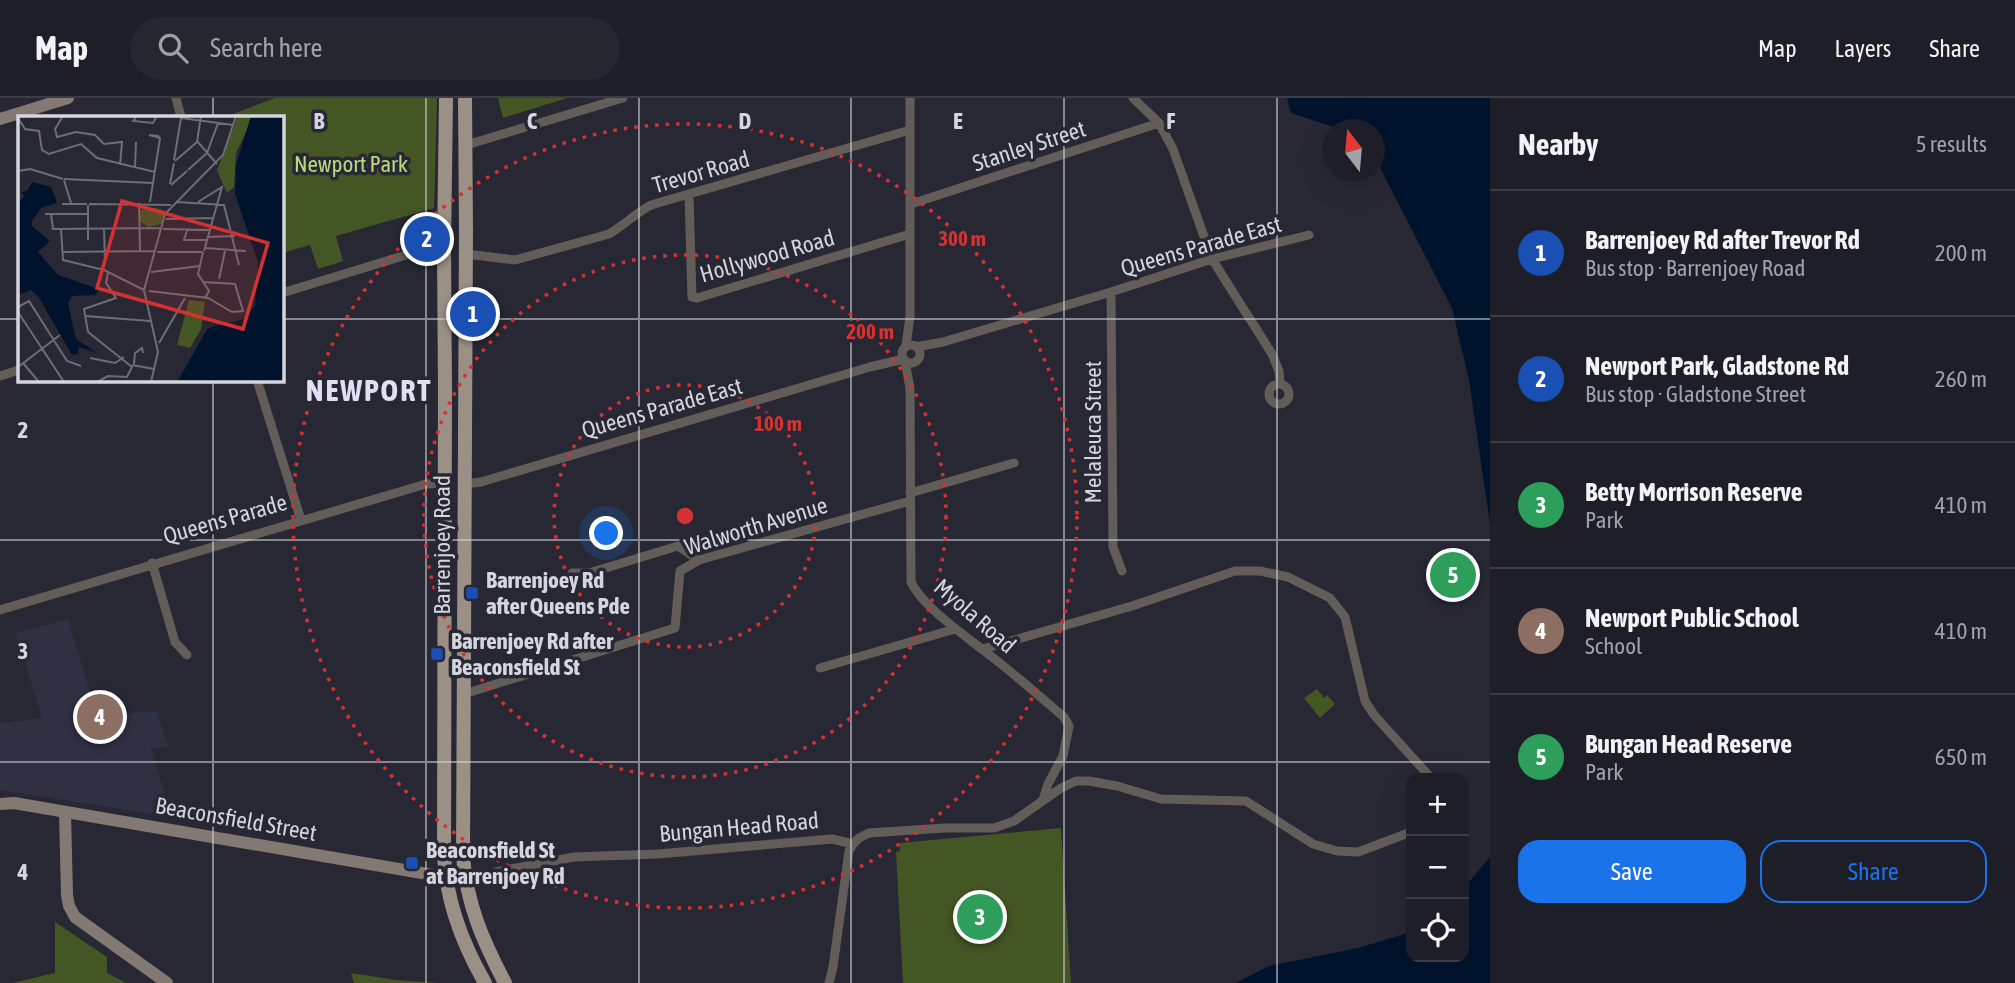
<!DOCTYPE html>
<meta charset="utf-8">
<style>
:root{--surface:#1d1e27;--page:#25272f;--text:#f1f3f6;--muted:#a0a2a7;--line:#3b3c44;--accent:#1a73e8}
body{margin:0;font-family:"Asap Condensed",sans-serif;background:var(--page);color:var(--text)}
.controls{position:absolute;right:21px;bottom:21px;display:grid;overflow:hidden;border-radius:14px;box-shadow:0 7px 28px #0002}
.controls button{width:63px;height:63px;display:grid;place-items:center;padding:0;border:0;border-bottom:2px solid var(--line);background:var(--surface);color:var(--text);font:35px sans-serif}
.compass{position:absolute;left:1322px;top:21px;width:63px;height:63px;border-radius:50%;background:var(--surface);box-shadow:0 7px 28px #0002;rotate:344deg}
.you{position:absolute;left:607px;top:436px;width:24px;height:24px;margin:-18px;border:5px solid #fff;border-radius:50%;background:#1a73e8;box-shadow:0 0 0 10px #1a73e833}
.badge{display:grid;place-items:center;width:46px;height:46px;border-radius:50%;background:var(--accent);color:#fff;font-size:23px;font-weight:700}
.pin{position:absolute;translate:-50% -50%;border:4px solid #fff;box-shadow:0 2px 7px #0006}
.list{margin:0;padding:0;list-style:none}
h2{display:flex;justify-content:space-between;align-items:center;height:91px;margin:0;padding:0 28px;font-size:30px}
h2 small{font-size:23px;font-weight:400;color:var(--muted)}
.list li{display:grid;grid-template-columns:46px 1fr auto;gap:21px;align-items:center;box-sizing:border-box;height:126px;padding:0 28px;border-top:2px solid var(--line)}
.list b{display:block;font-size:26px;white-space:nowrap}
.list p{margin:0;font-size:23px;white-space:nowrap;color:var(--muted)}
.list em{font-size:23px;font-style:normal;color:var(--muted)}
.actions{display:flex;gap:14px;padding:21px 28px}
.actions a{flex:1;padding:16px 0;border:2px solid var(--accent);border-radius:21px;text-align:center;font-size:24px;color:var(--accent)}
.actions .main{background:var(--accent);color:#fff}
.icon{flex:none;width:38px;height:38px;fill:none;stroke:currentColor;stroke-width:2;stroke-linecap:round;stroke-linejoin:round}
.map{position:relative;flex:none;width:1490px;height:885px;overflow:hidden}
header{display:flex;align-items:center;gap:42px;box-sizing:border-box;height:98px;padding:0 35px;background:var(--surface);border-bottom:2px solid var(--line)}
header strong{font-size:33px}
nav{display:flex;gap:38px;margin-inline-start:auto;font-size:24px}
.search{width:490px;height:63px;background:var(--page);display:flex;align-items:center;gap:18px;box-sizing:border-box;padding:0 24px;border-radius:38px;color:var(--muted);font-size:26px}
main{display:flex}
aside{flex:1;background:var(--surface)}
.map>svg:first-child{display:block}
.built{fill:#2f3042}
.green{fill:#445624}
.water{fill:#00132c}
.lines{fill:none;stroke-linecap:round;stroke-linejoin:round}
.street{stroke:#625d58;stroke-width:9}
.secondary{stroke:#827a72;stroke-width:12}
.primary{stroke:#9a9086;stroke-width:14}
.grid{fill:none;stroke:#d5d5de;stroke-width:2;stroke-opacity:0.55}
.ring{fill:none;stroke:#d63131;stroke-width:3.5;stroke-dasharray:3.5 7}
.transit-dot{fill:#1a4fb4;stroke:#272834;stroke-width:2.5}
.labels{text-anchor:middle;stroke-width:7;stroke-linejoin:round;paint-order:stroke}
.street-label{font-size:23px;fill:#d5d5de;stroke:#272834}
.park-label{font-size:23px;fill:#b6d97b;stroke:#272834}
.poi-label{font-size:23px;font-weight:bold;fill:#d5d5de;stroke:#272834;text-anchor:start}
.district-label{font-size:30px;font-weight:bold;letter-spacing:2px;fill:#dfe1f2;stroke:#272834}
.inset-river{fill:none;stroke:#00132c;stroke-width:3.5}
.inset-road{fill:none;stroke:#6d6d78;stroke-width:2}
.view{fill:#d63131;fill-opacity:0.15;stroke:#d63131;stroke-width:3.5}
.inset-edge{fill:none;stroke:#d5d5de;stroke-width:3.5}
.grid-label{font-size:23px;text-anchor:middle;font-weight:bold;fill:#d5d5de;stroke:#272834;stroke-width:7;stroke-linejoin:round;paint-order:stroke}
.centre{fill:#d63131;stroke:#272834;stroke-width:3.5}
.ring-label{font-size:21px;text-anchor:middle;font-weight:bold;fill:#d63131;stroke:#272834;stroke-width:7;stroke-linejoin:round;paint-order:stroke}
</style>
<header>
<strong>Map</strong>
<div class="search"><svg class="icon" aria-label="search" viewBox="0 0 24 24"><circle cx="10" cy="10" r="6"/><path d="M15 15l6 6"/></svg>Search here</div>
<nav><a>Map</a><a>Layers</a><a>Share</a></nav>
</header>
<main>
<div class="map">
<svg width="1490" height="885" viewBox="0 0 1490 885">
<rect width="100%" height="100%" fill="#272834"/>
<path class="built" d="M 68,521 L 97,617 L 157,613 L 168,649 L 151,650 L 171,719 L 0,692 L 0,625 L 42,620 L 16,535 Z"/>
<path class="green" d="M 275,0 L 437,0 L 434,110 L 336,138 L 343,163 L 318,171 L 310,147 L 282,155 L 282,19 L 225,19 Z
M 498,0 L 567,0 L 503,20 Z
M 1317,591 L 1324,600 L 1327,597 L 1335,606 L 1320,620 L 1304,600 Z
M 1061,730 L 1071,885 L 903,885 L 896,754 L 900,753 L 900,745 Z
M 55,824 L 107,859 L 107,875 L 126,885 L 12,885 L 55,875 Z
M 351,875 L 396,882 L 438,885 L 354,885 Z"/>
<path class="water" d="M 1287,0 L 1490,0 L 1490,426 L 1469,282 L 1452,210 L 1375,60 L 1374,32 L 1340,31 L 1291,15 Z
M 1490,759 L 1490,885 L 1236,885 L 1269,868 L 1358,850 L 1411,834 L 1411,859 L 1464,859 L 1464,790 Z"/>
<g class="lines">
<path class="street" d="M 176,0 L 181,19
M 1133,0 L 1159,25 L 1173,51 L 1212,161 L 1272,256 L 1279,273 L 1280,285
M 466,47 L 623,0
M 689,97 L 692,199 L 697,200 L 910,136
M 911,106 L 1159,25
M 466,156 L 515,162 L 609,136 C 624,127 636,115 651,107 L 910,32
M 1111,194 L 1113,449 L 1122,473
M 282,195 L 416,154 L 444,149
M902 256a9 9 0 1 1 18 0a9 9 0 1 1-18 0Z
M 906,248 L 910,218 L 910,0
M 916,249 L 943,244 L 1111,194 L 1212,161 L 1309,137
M 905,263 L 910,290 L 911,484 C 923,509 962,535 983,552 C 1011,573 1037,596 1064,619 L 1069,628 L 1063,658 L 1048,686 L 1043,702
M 0,278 L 19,272
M 257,282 L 301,422
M1269 296a10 10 0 1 1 20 0a10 10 0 1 1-20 0Z
M 464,386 L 481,384 L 870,269 L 904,261
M 910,395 L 1014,365
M 152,465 L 175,544 L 187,557
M 572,475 L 589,475 L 678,448 L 699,462
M 0,512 L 426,386 L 445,385
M 983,551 L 1132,508 L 1235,473 L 1260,473 L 1288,479 L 1330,500 L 1345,519 L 1365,603 L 1374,617 L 1431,680
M 820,570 L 955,531
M 464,596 L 675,530 L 680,473 L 699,462 L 910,403
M 496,774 L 574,759 L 658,756 L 832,741 L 853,746 L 859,740 L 869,735 L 944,730 L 994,730 L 1014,723 L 1061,690 L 1076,683 L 1089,683 L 1117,688 L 1161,701 L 1246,703 L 1313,746 L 1337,753 L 1358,754 L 1411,734
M 829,885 L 833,869 L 849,753 L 853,746"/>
<path class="secondary" d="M 0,21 L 68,0
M 0,706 L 14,705 L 445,779
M 65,714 L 67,797 L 69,808 L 75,819 L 167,885"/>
<path class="primary" d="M 446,0 L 444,149 L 445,292 L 444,757 C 446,803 462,845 485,885
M 465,0 L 466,132 L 463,759 C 467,807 483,843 505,885"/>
</g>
<path class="grid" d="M 213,0 L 213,19M 426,0 L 426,885M 639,0 L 639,885M 851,0 L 851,885M 1064,0 L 1064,885M 1277,0 L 1277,885M 0,221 L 19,221M 282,221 L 1490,221M 213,282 L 213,885M 0,442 L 1490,442M 0,664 L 1490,664"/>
<g class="ring">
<circle cx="685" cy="418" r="131"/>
<circle cx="685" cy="418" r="261"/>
<circle cx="685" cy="418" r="392"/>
</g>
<g class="transit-dot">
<rect x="465" y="488" width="14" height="14" rx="3.5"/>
<rect x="430" y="549" width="14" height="14" rx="3.5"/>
<rect x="405" y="758" width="14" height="14" rx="3.5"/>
</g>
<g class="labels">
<g class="street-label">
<text transform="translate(1029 48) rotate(-18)" y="8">Stanley Street</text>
<text transform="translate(701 74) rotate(-16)" y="8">Trevor Road</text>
<text transform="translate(1201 148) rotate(-16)" y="8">Queens Parade East</text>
<text transform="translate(767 158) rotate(-16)" y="8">Hollywood Road</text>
<text transform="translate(662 310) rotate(-16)" y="8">Queens Parade East</text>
<text transform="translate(1093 334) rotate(-90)" y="8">Melaleuca Street</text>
<text transform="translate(225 421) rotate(-16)" y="8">Queens Parade</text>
<text transform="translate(756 428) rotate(-17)" y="8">Walworth Avenue</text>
<text transform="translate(442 447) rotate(-90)" y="8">Barrenjoey Road</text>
<text transform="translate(975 518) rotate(41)" y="8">Myola Road</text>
<text transform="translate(236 721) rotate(10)" y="8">Beaconsfield Street</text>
<text transform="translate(739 729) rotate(-5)" y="8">Bungan Head Road</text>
</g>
<g class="park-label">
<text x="351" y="74">Newport Park</text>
</g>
<g class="poi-label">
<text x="486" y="490">Barrenjoey Rd<tspan x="486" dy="26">after Queens Pde</tspan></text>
<text x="451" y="551">Barrenjoey Rd after<tspan x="451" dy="26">Beaconsfield St</tspan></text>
<text x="426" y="760">Beaconsfield St<tspan x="426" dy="26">at Barrenjoey Rd</tspan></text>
</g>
<g class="district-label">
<text x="369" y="303">NEWPORT</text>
</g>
</g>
<g transform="translate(18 18)">
<rect width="266" height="266" fill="#272834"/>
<path d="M 220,0 L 235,1 L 218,37 L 216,71 L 209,77 L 199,54 ZM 138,92 L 148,95 L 143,108 L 130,111 L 122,105 L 122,94 ZM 171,184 L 187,186 L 183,213 L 172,232 L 159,229 Z" fill="#445624"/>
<path d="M 233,0 L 266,0 L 266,266 L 159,266 L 190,212 L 226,203 L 237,190 L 240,146 L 217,78 L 218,49 ZM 14,66 L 33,71 L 39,87 L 23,92 L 14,105 L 14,110 L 32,125 L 20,136 L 40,159 L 81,173 L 77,179 L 54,180 L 50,187 L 58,223 L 79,237 L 61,231 L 60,238 L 54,239 L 20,180 L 13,174 L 0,179 L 0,88 L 6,80 L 3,76 L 9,75 Z" fill="#00132c"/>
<path class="inset-river" d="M 0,127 L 13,138 L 20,138"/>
<path class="inset-road" d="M 45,0 L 37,13 L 39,21 L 58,16 L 77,19 L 86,28 L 104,26 L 102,49M 73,0 L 101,0M 119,0 L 115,5 L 135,7 L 139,0M 0,2 L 7,13 L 21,15 L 24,34 L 31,38 L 63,28 L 79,42 L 137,56M 163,2 L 215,9M 179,25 L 199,48M 156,44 L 163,2M 157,45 L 179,26 L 183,0M 117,52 L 118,26M 170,54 L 189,37 L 200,7M 0,55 L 12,53 L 45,63M 46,63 L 135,67M 46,64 L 53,87M 152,68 L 156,47M 153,69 L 169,55M 132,86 L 142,22 L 140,20 L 131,19 L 142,22M 159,86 L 206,89 L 221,149M 180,86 L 204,71 L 186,135M 121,87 L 122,135M 44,88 L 69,88M 71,88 L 153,89M 70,89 L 70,124M 27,98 L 70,98M 33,98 L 35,113 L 143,112M 148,103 L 196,102M 86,112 L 87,145M 43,113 L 45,144 L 86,154 L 126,174M 145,113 L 192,114M 169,114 L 166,124 L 189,124M 190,121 L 217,120M 187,132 L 228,135M 44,136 L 137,135M 139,136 L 185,136M 185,136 L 180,158 L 191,175 L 187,182M 133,156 L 182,150M 201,163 L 207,135M 131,175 L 190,182 L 214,196 L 225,195 L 217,168 L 185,166M 0,191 L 11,185 L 49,245 L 63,250M 0,196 L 46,266M 67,200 L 132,205M 141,227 L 167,182M 72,242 L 97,247 L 106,241M 5,247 L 21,266M 116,248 L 117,237 L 124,232 L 125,237M 114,249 L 136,253M 0,251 L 42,219M 79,266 L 90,260 L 109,261 L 114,251 L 70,216 L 66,193 L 98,182 L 88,167 L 90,157M 133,266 L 140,236 L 126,174 L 147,98 L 205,39 L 218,0"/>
<path class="view" d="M 104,85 L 250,127 L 225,213 L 79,172 Z"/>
<rect width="266" height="266" class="inset-edge"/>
</g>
<g class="grid-label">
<text x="319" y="31">B</text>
<text x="532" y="31">C</text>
<text x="745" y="31">D</text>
<text x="958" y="31">E</text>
<text x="1171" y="31">F</text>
<text x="23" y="340">2</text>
<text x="23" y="561">3</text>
<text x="23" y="782">4</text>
</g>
<circle cx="685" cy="418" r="10" class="centre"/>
<g class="ring-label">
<text x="962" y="148">300 m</text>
<text x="870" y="241">200 m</text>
<text x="778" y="333">100 m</text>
</g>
</svg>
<div class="controls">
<button>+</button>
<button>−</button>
<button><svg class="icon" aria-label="locate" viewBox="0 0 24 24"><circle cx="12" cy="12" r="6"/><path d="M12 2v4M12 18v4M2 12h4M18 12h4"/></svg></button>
</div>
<svg class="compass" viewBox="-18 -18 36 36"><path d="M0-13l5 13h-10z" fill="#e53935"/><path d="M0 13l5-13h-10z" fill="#a0a2a7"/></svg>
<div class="you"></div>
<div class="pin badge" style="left:473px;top:216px;background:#1a4fb4">1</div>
<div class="pin badge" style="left:427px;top:141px;background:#1a4fb4">2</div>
<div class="pin badge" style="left:980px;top:819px;background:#2e9e5b">3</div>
<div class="pin badge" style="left:100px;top:619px;background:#8d6e63">4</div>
<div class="pin badge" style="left:1453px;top:477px;background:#2e9e5b">5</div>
</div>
<aside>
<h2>Nearby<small>5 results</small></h2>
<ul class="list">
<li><span class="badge" style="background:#1a4fb4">1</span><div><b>Barrenjoey Rd after Trevor Rd</b><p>Bus stop · Barrenjoey Road</p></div><em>200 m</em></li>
<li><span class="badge" style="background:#1a4fb4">2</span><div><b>Newport Park, Gladstone Rd</b><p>Bus stop · Gladstone Street</p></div><em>260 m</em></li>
<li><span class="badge" style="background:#2e9e5b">3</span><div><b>Betty Morrison Reserve</b><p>Park</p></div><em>410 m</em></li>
<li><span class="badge" style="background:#8d6e63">4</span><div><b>Newport Public School</b><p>School</p></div><em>410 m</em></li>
<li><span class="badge" style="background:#2e9e5b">5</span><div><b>Bungan Head Reserve</b><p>Park</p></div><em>650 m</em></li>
</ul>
<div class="actions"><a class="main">Save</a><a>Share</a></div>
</aside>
</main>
